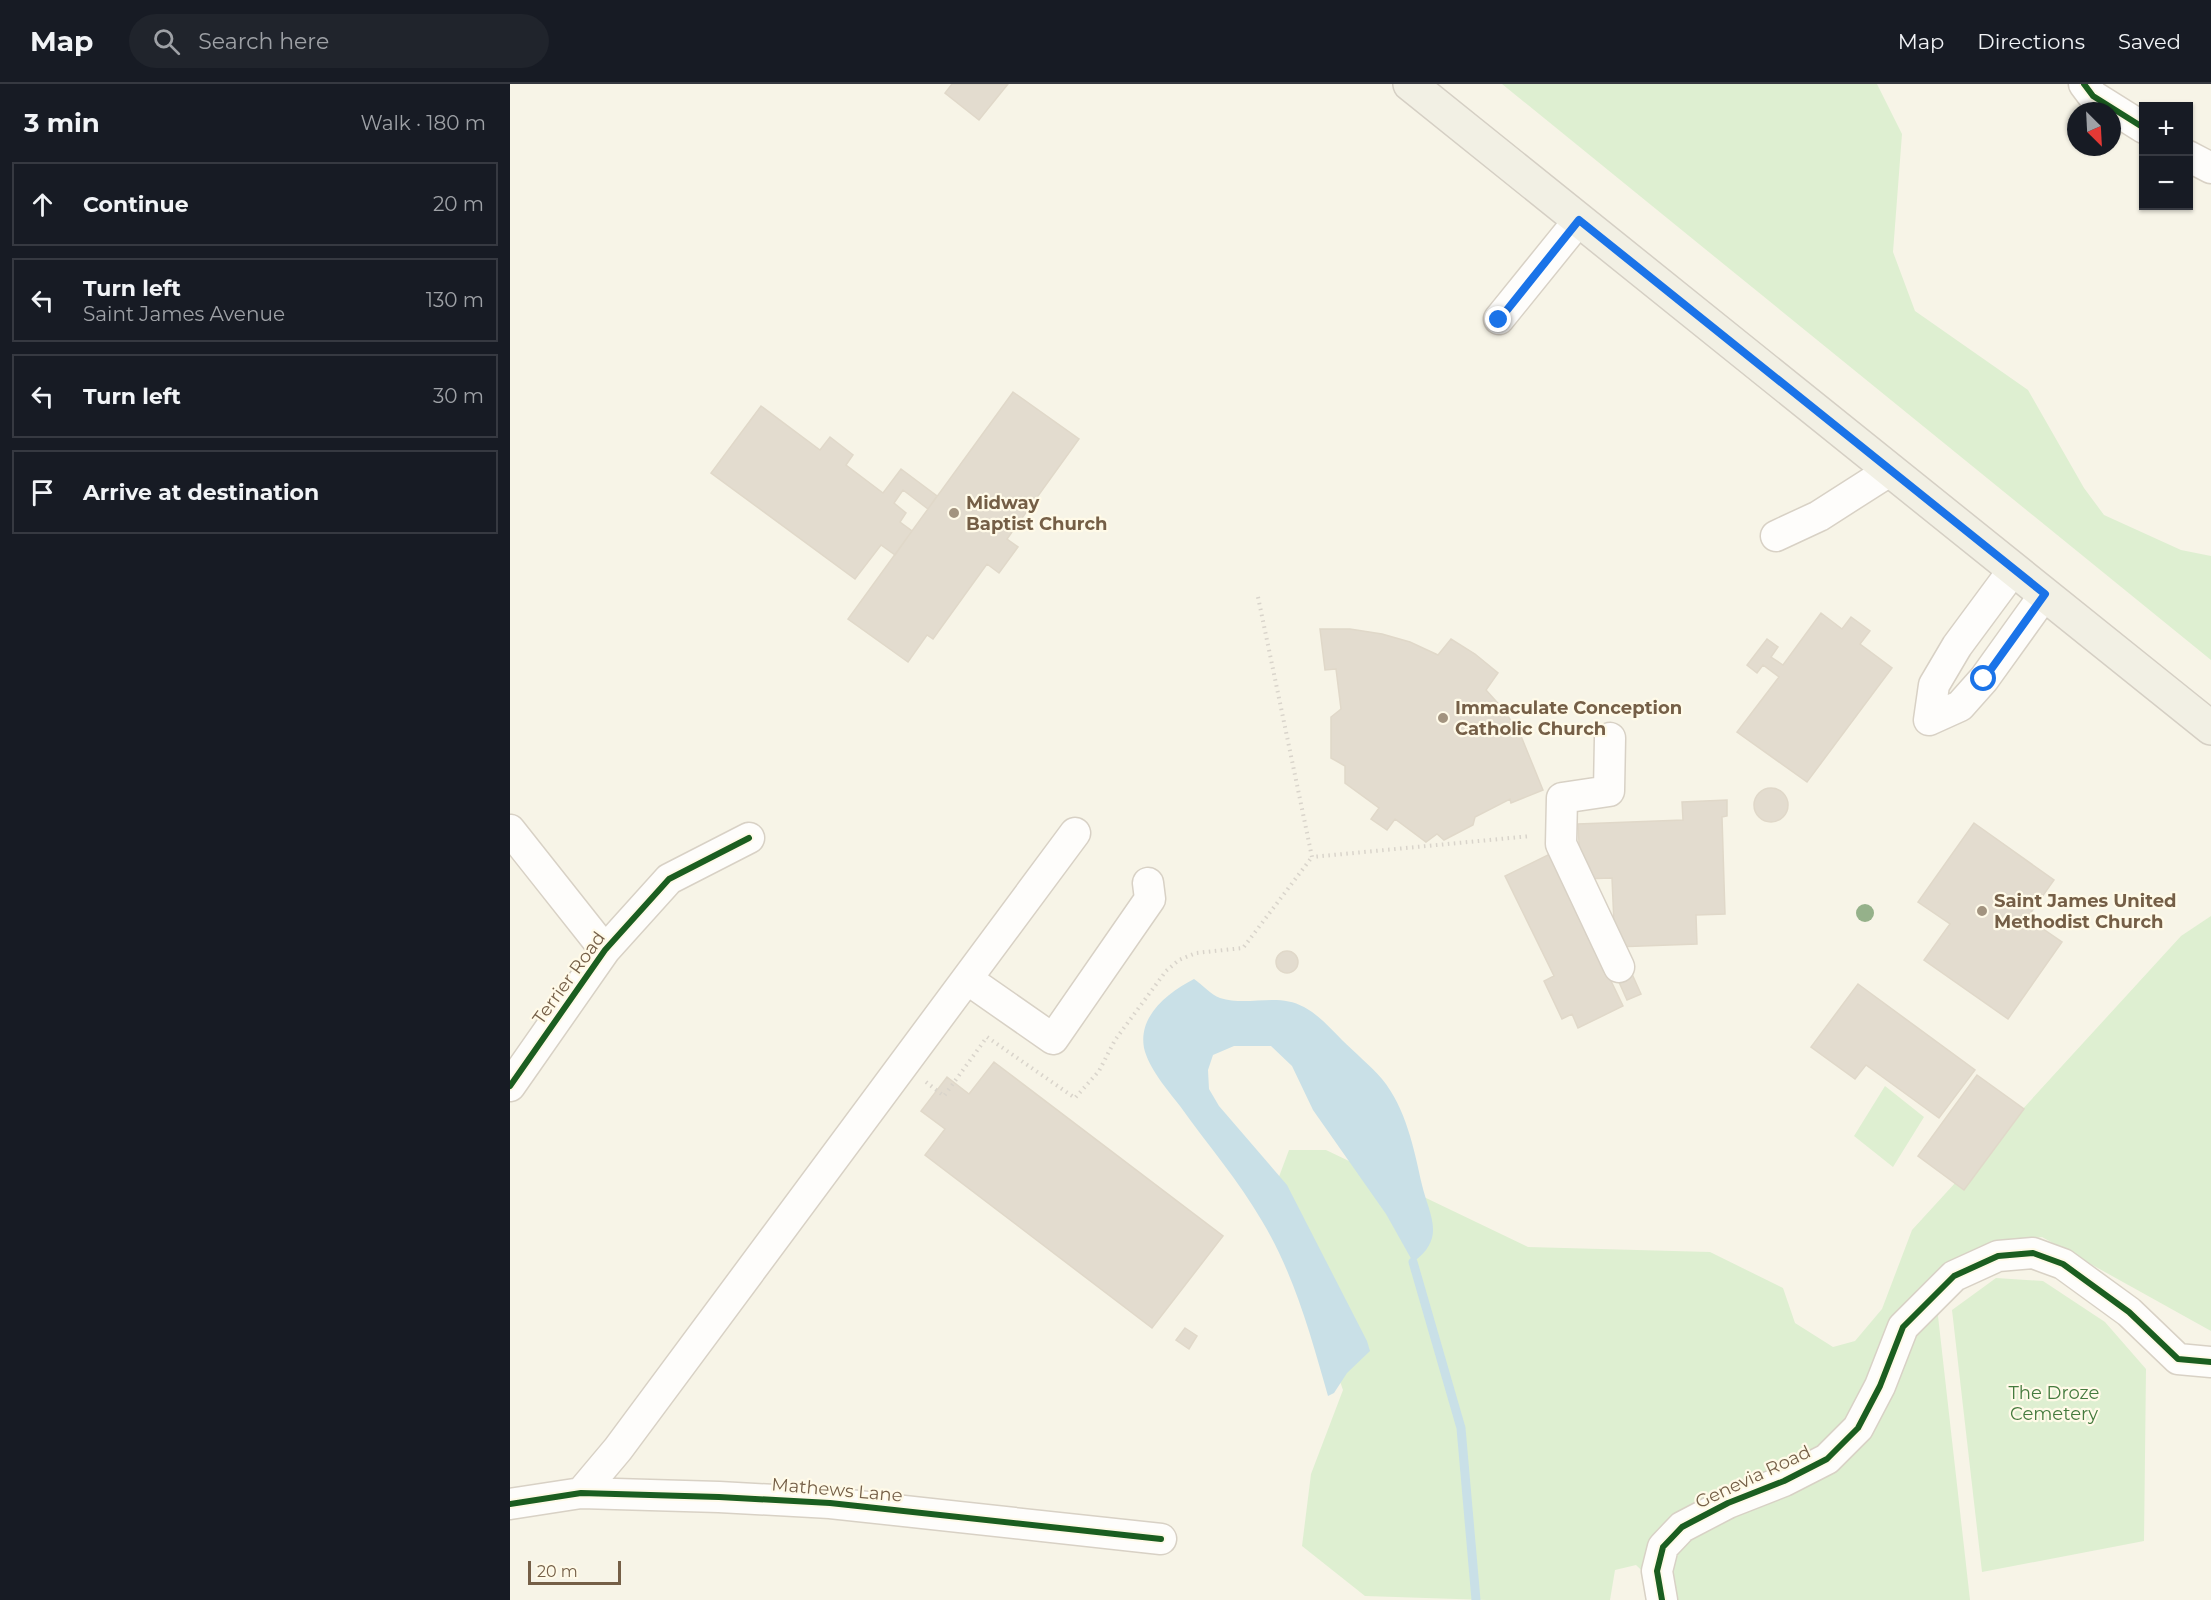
<!DOCTYPE html>
<meta charset="utf-8">
<style>
:root{--surface:#171b24;--page:#20242c;--text:#f1f3f6;--muted:#9ea1a6;--line:#363941}
body{margin:0;font-family:Montserrat,sans-serif;background:var(--page);color:var(--text)}
.controls{position:absolute;right:18px;top:18px;display:grid;overflow:hidden;border-radius:0px;box-shadow:0 2px 4px #0004}
.controls button{width:54px;height:54px;display:grid;place-items:center;padding:0;border:0;border-bottom:2px solid var(--line);background:var(--surface);color:var(--text);font:30px sans-serif}
.compass{position:absolute;left:1557px;top:18px;width:54px;height:54px;border-radius:50%;background:var(--surface);box-shadow:0 2px 4px #0004;rotate:156deg}
.scale{position:absolute;left:18px;bottom:15px;width:93px;box-sizing:border-box;padding-left:6px;border:3px solid #755f47;border-top:0;font-size:16px;line-height:21px;white-space:nowrap;color:#755f47;-webkit-text-stroke:4px #fffae8;paint-order:stroke}
.stop{position:absolute;width:18px;height:18px;margin:-14px;border:4px solid #1a73e8;border-radius:50%;background:#fff}
.stop.end{background:#1a73e8;border-color:#fff;box-shadow:0 2px 6px #0008}
.list{margin:0;padding:0;list-style:none}
h2{display:flex;justify-content:space-between;align-items:center;height:78px;margin:0;padding:0 24px;font-size:26px}
h2 small{font-size:20px;font-weight:400;color:var(--muted)}
.list li{display:grid;grid-template-columns:39px 1fr auto;gap:18px;align-items:center;box-sizing:border-box;height:84px;margin:0 12px 12px;padding:0 12px;border:2px solid var(--line);border-radius:0px}
.list b{display:block;font-size:22px;white-space:nowrap}
.list p{margin:0;font-size:20px;white-space:nowrap;color:var(--muted)}
.list em{font-size:20px;font-style:normal;color:var(--muted)}
.icon{flex:none;width:33px;height:33px;fill:none;stroke:currentColor;stroke-width:2;stroke-linecap:round;stroke-linejoin:round}
.map{position:relative;flex:none;width:1701px;height:1516px;overflow:hidden}
header{display:flex;align-items:center;gap:36px;box-sizing:border-box;height:84px;padding:0 30px;background:var(--surface);border-bottom:2px solid var(--line)}
header strong{font-size:28px}
nav{display:flex;gap:33px;margin-inline-start:auto;font-size:21px}
.search{width:420px;height:54px;background:var(--page);display:flex;align-items:center;gap:15px;box-sizing:border-box;padding:0 21px;border-radius:33px;color:var(--muted);font-size:22px}
main{display:flex}
aside{flex:1;background:var(--surface)}
.map>svg:first-child{display:block}
.green{fill:#deefd1}
.water{fill:#c9e0e7}
.lines{fill:none;stroke-linecap:round;stroke-linejoin:round}
.stream{stroke:#c9e0e7;stroke-width:9}
.building{fill:#e3dccf;stroke:#e0d8c9;stroke-width:1.5}
.minor-casing{stroke:#d8d1c5;stroke-width:33}
.major-casing{stroke:#d5cfc4;stroke-width:36}
.path{stroke:#d9d4cb;stroke-width:4;stroke-dasharray:1.5 4.5;stroke-linecap:butt}
.minor{stroke:#fefdfb;stroke-width:30}
.major{stroke:#f2f0e4;stroke-width:33}
.cycleway-casing{stroke:#fffae8;stroke-width:10}
.cycleway{stroke:#1b5e20;stroke-width:6}
.tree{fill:#95b18a}
.route{stroke:#1a73e8;stroke-width:8}
.poi-dot{fill:#a2937f;stroke:#fffae8;stroke-width:2}
.labels{text-anchor:middle;stroke-width:4.5;stroke-linejoin:round;paint-order:stroke}
.poi-label{font-size:18px;font-weight:bold;fill:#755f47;stroke:#fffae8;text-anchor:start}
.street-label{font-size:18px;fill:#755f47;stroke:#fffae8}
.park-label{font-size:18px;fill:#457b3e;stroke:#fffae8}
</style>
<header>
<strong>Map</strong>
<div class="search"><svg class="icon" aria-label="search" viewBox="0 0 24 24"><circle cx="10" cy="10" r="6"/><path d="M15 15l6 6"/></svg>Search here</div>
<nav><a>Map</a><a>Directions</a><a>Saved</a></nav>
</header>
<main>
<aside>
<h2>3 min<small>Walk · 180 m</small></h2>
<ul class="list">
<li><svg class="icon" aria-label="ahead" viewBox="0 0 24 24"><path d="M12 20V5M6 11l6-6 6 6"/></svg><div><b>Continue</b></div><em>20 m</em></li>
<li><svg class="icon" aria-label="left" viewBox="0 0 24 24"><path d="M17 20v-9H6M10 6l-5 5 5 5"/></svg><div><b>Turn left</b><p>Saint James Avenue</p></div><em>130 m</em></li>
<li><svg class="icon" aria-label="left" viewBox="0 0 24 24"><path d="M17 20v-9H6M10 6l-5 5 5 5"/></svg><div><b>Turn left</b></div><em>30 m</em></li>
<li><svg class="icon" aria-label="arrive" viewBox="0 0 24 24"><path d="M6 21V4h12l-3 4 3 4H6"/></svg><div><b>Arrive at destination</b></div></li>
</ul>
</aside>
<div class="map">
<svg width="1701" height="1516" viewBox="0 0 1701 1516">
<rect width="100%" height="100%" fill="#f7f4e7"/>
<path class="green" d="M 992,0 L 1367,0 L 1392,50 L 1383,168 L 1405,227 L 1518,306 L 1574,404 L 1594,431 L 1671,466 L 1701,472 L 1701,576 Z
M 1701,832 L 1701,1247 L 1532,1153 L 1497,1157 L 1444,1185 L 1428,1232 L 1460,1516 L 1163,1516 L 1126,1481 L 1105,1486 L 1100,1516 L 977,1516 L 855,1512 L 792,1462 L 801,1390 L 833,1306 L 764,1106 L 779,1066 L 816,1066 L 1018,1163 L 1200,1168 L 1273,1204 L 1285,1239 L 1323,1263 L 1345,1257 L 1372,1225 L 1402,1146 L 1671,852 Z
M 1375,1002 L 1414,1033 L 1383,1083 L 1344,1052 Z
M 1486,1194 L 1533,1197 L 1595,1238 L 1636,1285 L 1634,1457 L 1472,1488 L 1442,1226 Z"/>
<path class="water" d="M 684,895 C 692,900 701,911 710,914 C 739,923 767,908 794,923 C 809,931 821,945 832,956 C 845,969 860,981 872,995 C 896,1024 904,1065 912,1101 C 919,1131 937,1154 903,1178 L 876,1130 L 803,1026 L 782,982 L 761,962 L 724,962 L 703,971 L 698,986 L 699,1005 L 709,1022 L 777,1101 L 857,1257 L 860,1267 L 837,1289 L 824,1309 L 818,1312 C 801,1252 784,1190 752,1137 C 729,1097 697,1060 670,1022 C 657,1005 639,985 634,964 C 628,931 659,908 684,895 Z"/>
<g class="lines">
<path class="stream" d="M 903,1178 L 951,1344 L 966,1516"/>
</g>
<path class="building" d="M 442,0 L 498,0 L 469,36 L 435,9 Z
M 503,308 L 569,355 L 497,455 L 508,463 L 489,489 L 477,480 L 423,555 L 417,551 L 398,578 L 338,535 Z
M 251,322 L 310,366 L 320,353 L 343,371 L 336,381 L 373,409 L 391,385 L 427,412 L 418,425 L 393,406 L 384,419 L 396,429 L 390,438 L 402,447 L 385,471 L 371,461 L 345,495 L 201,389 Z
M 1311,529 L 1332,545 L 1341,533 L 1360,547 L 1350,560 L 1382,584 L 1297,698 L 1227,648 L 1269,593 L 1253,581 L 1247,589 L 1237,581 L 1257,555 L 1268,563 L 1261,573 L 1273,581 Z
M 810,545 L 840,545 L 872,550 L 900,558 L 928,571 L 941,555 L 965,570 L 988,589 L 976,606 L 994,626 L 1011,652 L 1033,706 L 1001,719 L 1000,715 L 965,733 L 963,741 L 934,756 L 927,750 L 916,758 L 885,735 L 877,746 L 861,735 L 869,724 L 835,699 L 835,682 L 821,674 L 821,633 L 831,625 L 826,585 L 815,586 Z
M1244 721a17 17 0 1 1 34 0a17 17 0 1 1-34 0Z
M 1217,716 L 1217,732 L 1212,733 L 1215,830 L 1186,831 L 1187,860 L 1105,863 L 1102,794 L 1071,795 L 1068,740 L 1173,736 L 1172,718 Z
M 1464,739 L 1544,796 L 1517,834 L 1552,858 L 1498,935 L 1414,876 L 1440,840 L 1408,818 Z
M 1040,770 L 1113,922 L 1068,944 L 1062,930 L 1052,935 L 1034,897 L 1044,892 L 995,792 Z
M766 878a11 11 0 1 1 22 0a11 11 0 1 1-22 0Z
M 1122,890 L 1131,910 L 1117,916 L 1108,896 Z
M 1348,900 L 1465,986 L 1429,1034 L 1356,981 L 1345,995 L 1301,963 Z
M 484,978 L 713,1152 L 642,1244 L 415,1071 L 435,1045 L 411,1027 L 437,993 L 459,1010 Z
M 1467,991 L 1514,1025 L 1454,1106 L 1408,1072 Z
M 675,1244 L 687,1252 L 679,1265 L 666,1256 Z"/>
<g class="lines">
<g class="minor-casing">
<path id="minor" d="M 1574,0 L 1583,12 L 1634,44
M 1678,72 L 1701,84
M 989,235 L 1069,136
M 1266,452 L 1309,432 L 1381,386
M 1419,636 L 1424,601 L 1447,562 L 1504,485
M 1419,636 L 1450,622 L 1474,595 L 1535,510
M 1100,654 L 1099,707 L 1052,714 L 1051,760 L 1109,883
M 0,746 L 95,866
M 457,895 L 543,955 L 640,815 L 638,799
M 0,1002 L 95,866 L 159,795 L 239,754
M 71,1409 L 108,1365 L 565,749
M 0,1420 L 71,1409 L 209,1413 L 320,1419 L 651,1455
M 1152,1516 L 1147,1487 L 1153,1463 L 1172,1443 L 1218,1419 L 1274,1397 L 1317,1375 L 1348,1344 L 1370,1302 L 1393,1243 L 1444,1192 L 1488,1172 L 1523,1169 L 1553,1180 L 1619,1228 L 1668,1275 L 1701,1278"/>
</g>
<g class="major-casing">
<path id="major" d="M 900,0 L 1701,644"/>
</g>
<path class="path" d="M 748,513 L 802,773 L 1021,752
M 416,998 L 434,1012 L 477,953 L 565,1014 L 589,987 L 605,956 L 656,887 L 669,876 L 686,869 L 733,864 L 802,773"/>
<use href="#minor" class="minor"/>
<use href="#major" class="major"/>
<g class="cycleway-casing">
<path id="cycleway" d="M 1574,0 L 1583,12 L 1634,44
M 0,1002 L 95,866 L 159,795 L 239,754
M 0,1420 L 71,1409 L 209,1413 L 320,1419 L 651,1455
M 1152,1516 L 1147,1487 L 1153,1463 L 1172,1443 L 1218,1419 L 1274,1397 L 1317,1375 L 1348,1344 L 1370,1302 L 1393,1243 L 1444,1192 L 1488,1172 L 1523,1169 L 1553,1180 L 1619,1228 L 1668,1275 L 1701,1278"/>
</g>
<use href="#cycleway" class="cycleway"/>
</g>
<circle class="tree" cx="1355" cy="829" r="9"/>
<g class="lines">
<path class="route" d="M 989,236 L 1069,136 L 1535,510 L 1474,595"/>
</g>
<g class="poi-dot">
<circle cx="444" cy="429" r="6"/>
<circle cx="933" cy="634" r="6"/>
<circle cx="1472" cy="827" r="6"/>
</g>
<g class="labels">
<g class="poi-label">
<text x="456" y="425">Midway<tspan x="456" dy="21">Baptist Church</tspan></text>
<text x="945" y="630">Immaculate Conception<tspan x="945" dy="21">Catholic Church</tspan></text>
<text x="1484" y="823">Saint James United<tspan x="1484" dy="21">Methodist Church</tspan></text>
</g>
<g class="street-label">
<text transform="translate(59 894) rotate(-54)" y="6">Terrier Road</text>
<text transform="translate(1243 1393) rotate(-25)" y="6">Genevia Road</text>
<text transform="translate(327 1406) rotate(5)" y="6">Mathews Lane</text>
</g>
<g class="park-label">
<text x="1544" y="1315">The Droze<tspan x="1544" dy="21">Cemetery</tspan></text>
</g>
</g>
</svg>
<div class="controls">
<button>+</button>
<button>−</button>
</div>
<svg class="compass" viewBox="-18 -18 36 36"><path d="M0-13l5 13h-10z" fill="#e53935"/><path d="M0 13l5-13h-10z" fill="#9ea1a6"/></svg>
<div class="scale">20 m</div>
<div class="stop" style="left:1474px;top:595px"></div>
<div class="stop end" style="left:989px;top:236px"></div>
</div>
</main>
